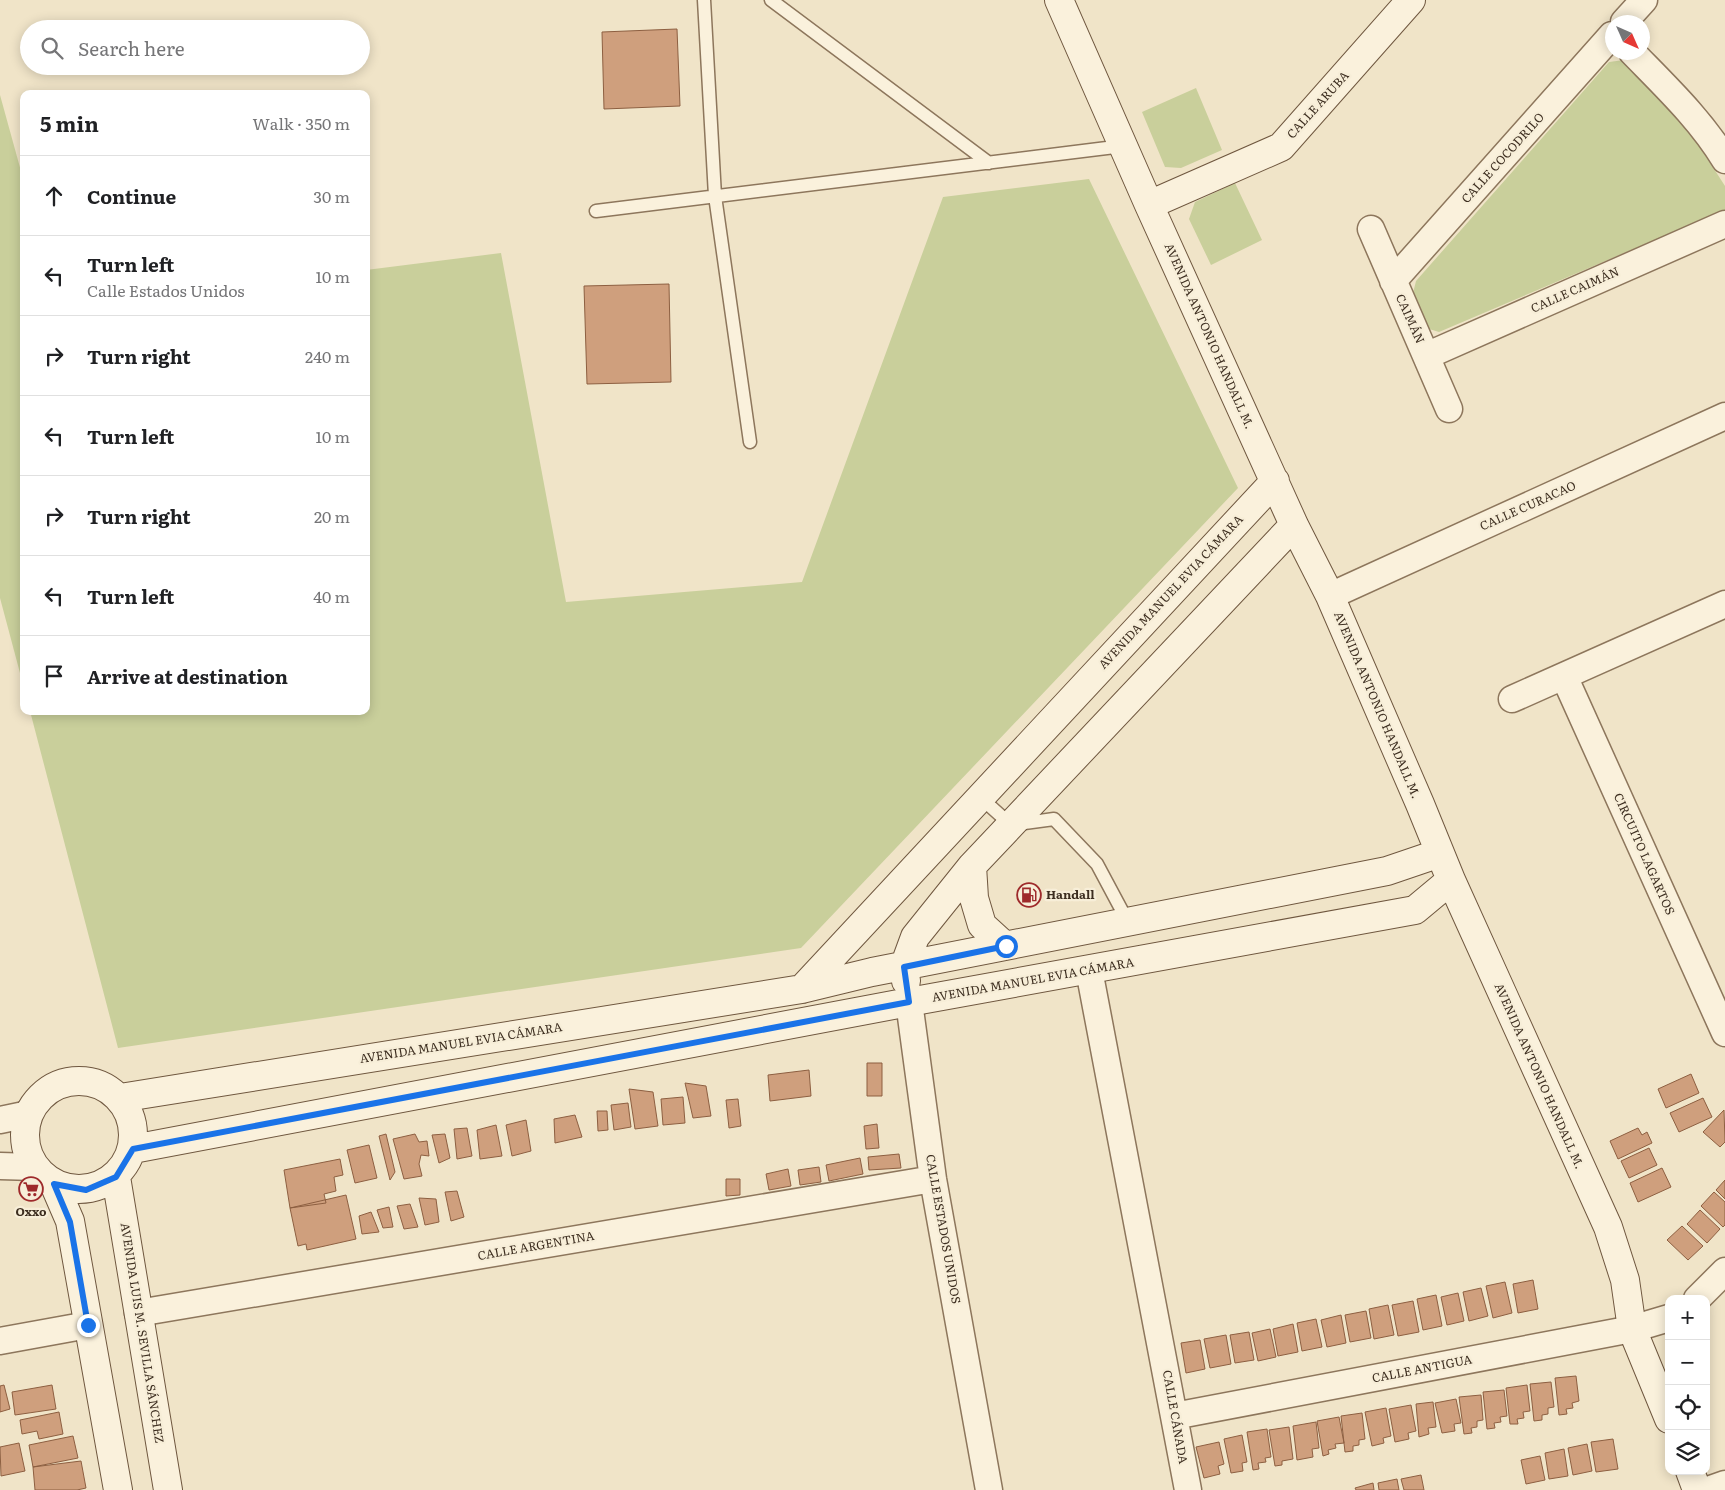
<!DOCTYPE html>
<meta charset="utf-8">
<style>
:root{--surface:#fff;--page:#f2f2f2;--text:#202124;--muted:#757577;--line:#e0e0e0}
body{margin:0;font-family:Literata,serif;background:var(--page);color:var(--text)}
.controls{position:absolute;right:15px;bottom:15px;display:grid;overflow:hidden;border-radius:10px;box-shadow:0 2px 12px #0003}
.controls button{width:45px;height:45px;display:grid;place-items:center;padding:0;border:0;border-bottom:1px solid var(--line);background:var(--surface);color:var(--text);font:25px sans-serif}
.compass{position:absolute;left:1605px;top:15px;width:45px;height:45px;border-radius:50%;background:var(--surface);box-shadow:0 2px 12px #0003;rotate:135deg}
.stop{position:absolute;width:15px;height:15px;margin:-11px;border:4px solid #1a73e8;border-radius:50%;background:#fff}
.stop.end{background:#1a73e8;border-color:#fff;box-shadow:0 1px 5px #0008}
.list{margin:0;padding:0;list-style:none}
h2{display:flex;justify-content:space-between;align-items:center;height:65px;margin:0;padding:0 20px;font-size:21px}
h2 small{font-size:16px;font-weight:400;color:var(--muted)}
.list li{display:grid;grid-template-columns:32px 1fr auto;gap:15px;align-items:center;box-sizing:border-box;height:80px;padding:0 20px;border-top:1px solid var(--line)}
.list b{display:block;font-size:19px;white-space:nowrap}
.list p{margin:0;font-size:16px;white-space:nowrap;color:var(--muted)}
.list em{font-size:16px;font-style:normal;color:var(--muted)}
.icon{flex:none;width:28px;height:28px;fill:none;stroke:currentColor;stroke-width:2;stroke-linecap:round;stroke-linejoin:round}
.map{position:relative;flex:none;width:1725px;height:1490px;overflow:hidden}
.search{position:absolute;background:var(--surface);box-shadow:0 2px 12px #0003;left:20px;top:20px;width:350px;height:55px;display:flex;align-items:center;gap:12px;box-sizing:border-box;padding:0 18px;border-radius:28px;color:var(--muted);font-size:19px}
.panel{position:absolute;background:var(--surface);box-shadow:0 2px 12px #0003;left:20px;top:90px;width:350px;height:625px;border-radius:10px}
.map>svg:first-child{display:block}
.green{fill:#c9cf9b}
.building{fill:#cf9f7d;stroke:#8d5f41}
.lines{fill:none;stroke-linecap:round;stroke-linejoin:round}
.lane-casing{stroke:#8d765c;stroke-width:15}
.street-casing{stroke:#8d765c;stroke-width:29}
.secondary-casing{stroke:#6f573f;stroke-width:30}
.lane{stroke:#faf1dc;stroke-width:12}
.street{stroke:#faf1dc;stroke-width:26}
.secondary{stroke:#faf1dc;stroke-width:28}
.route{stroke:#1a73e8;stroke-width:6}
.labels{text-anchor:middle;stroke-width:4.5;stroke-linejoin:round;paint-order:stroke}
.street-label{font-size:12px;fill:#3d2e20;stroke:#f7eed8}
.poi-label{font-size:12px;font-weight:bold;fill:#3d2e20;stroke:#f7eed8;text-anchor:start}
</style>
<div class="map">
<svg width="1725" height="1490" viewBox="0 0 1725 1490">
<rect width="100%" height="100%" fill="#f0e4c8"/>
<path class="green" d="M 1624,60 L 1689,130 L 1725,186 L 1725,210 L 1439,332 L 1426,328 L 1412,297 L 1416,281 L 1609,62 Z
M 1196,88 L 1222,150 L 1181,168 L 1165,167 L 1142,112 Z
M 0,95 L 24,182 L 24,688 L 0,598 Z
M 1089,179 L 1238,488 L 801,948 L 118,1048 L 30,711 L 366,711 L 366,270 L 501,253 L 566,602 L 802,582 L 943,197 Z
M 1235,183 L 1262,240 L 1211,265 L 1189,219 L 1195,202 Z"/>
<path class="building" d="M 677,29 L 680,106 L 604,109 L 602,32 Z
M 669,284 L 671,382 L 587,384 L 584,286 Z
M 867,1063 L 882,1063 L 882,1096 L 867,1096 Z
M 809,1070 L 811,1096 L 770,1101 L 768,1075 Z
M 1691,1074 L 1699,1093 L 1666,1108 L 1658,1089 Z
M 685,1083 L 706,1086 L 711,1116 L 693,1118 Z
M 629,1089 L 653,1092 L 658,1126 L 635,1129 Z
M 683,1097 L 685,1123 L 663,1125 L 661,1099 Z
M 1703,1098 L 1712,1117 L 1679,1132 L 1670,1113 Z
M 738,1099 L 741,1126 L 729,1128 L 726,1100 Z
M 628,1103 L 631,1127 L 614,1130 L 611,1105 Z
M 1724,1110 L 1725,1142 L 1720,1147 L 1703,1132 Z
M 597,1111 L 607,1111 L 608,1130 L 598,1131 Z
M 575,1115 L 582,1137 L 555,1143 L 554,1119 Z
M 526,1120 L 531,1151 L 512,1156 L 506,1125 Z
M 877,1124 L 879,1148 L 866,1149 L 864,1126 Z
M 496,1125 L 502,1156 L 480,1159 L 477,1130 Z
M 467,1128 L 472,1156 L 457,1159 L 454,1129 Z
M 1638,1128 L 1642,1135 L 1647,1132 L 1652,1143 L 1618,1159 L 1610,1141 Z
M 386,1134 L 395,1172 L 390,1180 L 379,1136 Z
M 415,1134 L 419,1142 L 427,1141 L 429,1156 L 421,1155 L 419,1164 L 422,1176 L 404,1179 L 393,1139 Z
M 445,1134 L 450,1158 L 439,1163 L 432,1135 Z
M 369,1145 L 377,1178 L 355,1183 L 347,1150 Z
M 1649,1148 L 1657,1165 L 1629,1178 L 1621,1161 Z
M 899,1154 L 901,1168 L 869,1170 L 868,1157 Z
M 860,1158 L 863,1174 L 829,1181 L 826,1165 Z
M 340,1159 L 343,1175 L 334,1177 L 336,1191 L 324,1194 L 326,1203 L 290,1208 L 284,1170 Z
M 819,1167 L 821,1182 L 800,1185 L 798,1170 Z
M 1662,1168 L 1671,1187 L 1638,1202 L 1630,1183 Z
M 788,1169 L 791,1186 L 769,1190 L 766,1174 Z
M 726,1179 L 740,1179 L 740,1195 L 726,1196 Z
M 1725,1180 L 1725,1199 L 1716,1190 Z
M 457,1191 L 464,1217 L 451,1221 L 445,1192 Z
M 1714,1192 L 1725,1202 L 1725,1225 L 1723,1227 L 1701,1206 Z
M 346,1195 L 356,1239 L 307,1250 L 306,1244 L 298,1246 L 290,1208 Z
M 419,1198 L 436,1199 L 439,1222 L 425,1225 Z
M 410,1204 L 418,1227 L 404,1229 L 397,1206 Z
M 389,1207 L 393,1227 L 383,1228 L 377,1210 Z
M 1700,1210 L 1720,1229 L 1707,1243 L 1687,1224 Z
M 371,1212 L 379,1232 L 362,1234 L 359,1216 Z
M 1682,1226 L 1703,1246 L 1688,1260 L 1667,1240 Z
M 1533,1280 L 1538,1309 L 1518,1313 L 1513,1284 Z
M 1505,1282 L 1512,1313 L 1493,1318 L 1486,1286 Z
M 1481,1288 L 1488,1316 L 1469,1321 L 1463,1292 Z
M 1458,1293 L 1464,1321 L 1447,1325 L 1441,1297 Z
M 1436,1295 L 1442,1326 L 1423,1330 L 1417,1299 Z
M 1413,1301 L 1419,1332 L 1398,1336 L 1392,1305 Z
M 1388,1305 L 1394,1335 L 1374,1339 L 1369,1309 Z
M 1366,1311 L 1371,1338 L 1350,1342 L 1345,1315 Z
M 1341,1315 L 1346,1343 L 1327,1347 L 1321,1320 Z
M 1316,1319 L 1322,1347 L 1302,1351 L 1297,1323 Z
M 1293,1324 L 1298,1352 L 1278,1356 L 1273,1329 Z
M 1270,1329 L 1276,1357 L 1258,1361 L 1252,1333 Z
M 1249,1332 L 1254,1360 L 1235,1363 L 1230,1335 Z
M 1226,1335 L 1231,1364 L 1210,1368 L 1204,1339 Z
M 1200,1340 L 1205,1369 L 1186,1373 L 1181,1343 Z
M 1576,1376 L 1579,1401 L 1572,1403 L 1573,1408 L 1566,1409 L 1567,1414 L 1559,1415 L 1555,1378 Z
M 1551,1382 L 1554,1407 L 1548,1408 L 1548,1414 L 1542,1415 L 1542,1420 L 1534,1421 L 1530,1384 Z
M 4,1385 L 10,1409 L 0,1412 L 0,1386 Z
M 52,1385 L 56,1409 L 15,1415 L 12,1392 Z
M 1527,1385 L 1530,1411 L 1523,1412 L 1524,1418 L 1517,1419 L 1518,1424 L 1510,1424 L 1506,1388 Z
M 1504,1390 L 1507,1416 L 1500,1417 L 1501,1422 L 1494,1423 L 1495,1428 L 1487,1429 L 1483,1392 Z
M 1481,1395 L 1483,1420 L 1477,1421 L 1477,1427 L 1471,1428 L 1472,1433 L 1464,1434 L 1459,1397 Z
M 1456,1399 L 1461,1423 L 1454,1424 L 1455,1431 L 1442,1433 L 1435,1403 Z
M 1433,1402 L 1436,1427 L 1428,1428 L 1429,1434 L 1419,1437 L 1416,1404 Z
M 1411,1405 L 1416,1431 L 1408,1433 L 1409,1439 L 1395,1442 L 1389,1409 Z
M 1386,1408 L 1391,1436 L 1383,1438 L 1384,1443 L 1372,1446 L 1365,1412 Z
M 59,1412 L 63,1434 L 39,1439 L 37,1431 L 22,1434 L 20,1420 Z
M 1362,1413 L 1365,1439 L 1359,1440 L 1359,1445 L 1353,1446 L 1353,1451 L 1345,1452 L 1341,1416 Z
M 1339,1417 L 1344,1443 L 1335,1444 L 1336,1448 L 1328,1450 L 1329,1454 L 1323,1456 L 1317,1421 Z
M 1316,1422 L 1319,1448 L 1312,1449 L 1313,1457 L 1297,1460 L 1293,1426 Z
M 1289,1427 L 1293,1459 L 1282,1461 L 1282,1465 L 1275,1466 L 1269,1430 Z
M 1267,1429 L 1271,1457 L 1265,1458 L 1266,1462 L 1258,1463 L 1259,1469 L 1253,1470 L 1247,1432 Z
M 1242,1435 L 1247,1462 L 1242,1463 L 1243,1471 L 1231,1473 L 1224,1439 Z
M 73,1436 L 78,1458 L 33,1467 L 29,1445 Z
M 1613,1439 L 1618,1469 L 1596,1472 L 1591,1442 Z
M 1219,1442 L 1224,1464 L 1218,1466 L 1220,1474 L 1204,1478 L 1196,1447 Z
M 19,1443 L 25,1471 L 1,1476 L 0,1447 Z
M 1587,1444 L 1592,1471 L 1573,1475 L 1568,1448 Z
M 1564,1449 L 1568,1476 L 1549,1479 L 1545,1453 Z
M 1540,1456 L 1545,1480 L 1526,1484 L 1521,1460 Z
M 81,1461 L 86,1488 L 77,1490 L 35,1490 L 33,1467 Z
M 1421,1475 L 1424,1490 L 1404,1490 L 1401,1479 Z
M 1397,1479 L 1399,1490 L 1379,1490 L 1378,1483 Z
M 1373,1483 L 1374,1490 L 1356,1490 L 1355,1488 Z"/>
<g class="lines">
<g class="lane-casing">
<path id="lane" d="M 704,0 L 715,196 L 750,442
M 771,0 L 989,163
M 596,211 L 1123,146
M 980,797 L 1011,825 L 1054,819 L 1097,864 L 1128,922"/>
</g>
<g class="street-casing">
<path id="street" d="M 1624,22 L 1644,0
M 1632,52 C 1666,87 1700,119 1725,160
M 1371,229 L 1449,409
M 1393,281 L 1612,35
M 1426,356 L 1725,224
M 1330,596 L 1725,416
M 1564,676 L 1725,1033
M 1512,699 L 1725,604
M 1089,970 L 1188,1490
M 909,1002 L 933,1179 L 989,1490
M 0,1120 L 29,1114
M 0,1166 L 34,1167
M 1697,1299 L 1725,1271
M 138,1313 L 933,1179
M 0,1341 L 88,1325
M 1174,1416 L 1632,1329 L 1669,1318
M 1708,1490 L 1725,1484"/>
</g>
<g class="secondary-casing">
<path id="secondary" d="M 1059,0 L 1149,205 L 1294,525 L 1330,596 L 1420,804 L 1451,880 L 1608,1227 L 1625,1280 L 1632,1329 L 1669,1419
M 1149,205 L 1281,147 L 1411,0
M 972,866 L 974,898 L 982,925 L 1005,946
M 906,981 L 904,967 L 915,937 L 972,866 L 1294,525
M 802,989 L 1275,481
M25 1135a54 54 0 1 1 108 0a54 54 0 1 1-108 0Z
M 120,1098 L 802,989 L 872,972 L 1387,871 L 1440,853
M 133,1149 L 909,1002 L 1415,910 L 1451,880
M 116,1177 L 168,1490
M 54,1184 L 70,1221 L 118,1490
M 1690,1471 L 1697,1490"/>
</g>
<use href="#lane" class="lane"/>
<use href="#street" class="street"/>
<use href="#secondary" class="secondary"/>
</g>
<g class="lines">
<path class="route" d="M 88,1325 L 70,1222 L 54,1184 L 86,1190 L 116,1177 L 133,1149 L 909,1002 L 904,967 L 1006,946"/>
</g>
<defs>
<g id="fuel-ring" transform="scale(1.25)"><circle r="9.5" fill="#f7eed8" stroke="#9e2a2b" stroke-width="1.5"/><path d="M-5.5-6h7V0h2V4h1.3V-2.5L3-4.5l.8-.8L6-3V5H2.5V1h-1V6h-7ZM-4.2-4.7v3.2H.2V-4.7Z" fill="#9e2a2b"/></g>
<g id="supermarket-ring" transform="scale(1.25)"><circle r="9.5" fill="#f7eed8" stroke="#9e2a2b" stroke-width="1.5"/><path d="M-6-5.5h2.5l.6 2H6L4.5 2H-2.5L-4.4-4H-6ZM-1.5 3.2a1.3 1.3 0 1 0 .1 0ZM3 3.2a1.3 1.3 0 1 0 .1 0Z" fill="#9e2a2b"/></g>
</defs>
<g fill-rule="evenodd">
<use href="#fuel-ring" x="1029" y="895"/>
<use href="#supermarket-ring" x="31" y="1189"/>
</g>
<g class="labels">
<g class="street-label">
<text transform="translate(1318 105) rotate(-48)" y="4">CALLE ARUBA</text>
<text transform="translate(1503 158) rotate(-48)" y="4">CALLE COCODRILO</text>
<text transform="translate(1575 290) rotate(-24)" y="4">CALLE CAIMÁN</text>
<text transform="translate(1410 319) rotate(66)" y="4">CAIMÁN</text>
<text transform="translate(1209 336) rotate(66)" y="4">AVENIDA ANTONIO HANDALL M.</text>
<text transform="translate(1528 506) rotate(-24)" y="4">CALLE CURACAO</text>
<text transform="translate(1171 592) rotate(-47)" y="4">AVENIDA MANUEL EVIA CÁMARA</text>
<text transform="translate(1377 705) rotate(67)" y="4">AVENIDA ANTONIO HANDALL M.</text>
<text transform="translate(1644 854) rotate(66)" y="4">CIRCUITO LAGARTOS</text>
<text transform="translate(1033 980) rotate(-10)" y="4">AVENIDA MANUEL EVIA CÁMARA</text>
<text transform="translate(461 1043) rotate(-9)" y="4">AVENIDA MANUEL EVIA CÁMARA</text>
<text transform="translate(1539 1076) rotate(66)" y="4">AVENIDA ANTONIO HANDALL M.</text>
<text transform="translate(943 1229) rotate(80)" y="4">CALLE ESTADOS UNIDOS</text>
<text transform="translate(536 1246) rotate(-10)" y="4">CALLE ARGENTINA</text>
<text transform="translate(142 1333) rotate(81)" y="4">AVENIDA LUIS M. SEVILLA SÁNCHEZ</text>
<text transform="translate(1422 1369) rotate(-11)" y="4">CALLE ANTIGUA</text>
<text transform="translate(1175 1417) rotate(80)" y="4">CALLE CÁNADA</text>
</g>
<g class="poi-label">
<text x="1046" y="899">Handall</text>
<text x="31" y="1216" text-anchor="middle">Oxxo</text>
</g>
</g>
</svg>
<div class="controls">
<button>+</button>
<button>−</button>
<button><svg class="icon" aria-label="locate" viewBox="0 0 24 24"><circle cx="12" cy="12" r="6"/><path d="M12 2v4M12 18v4M2 12h4M18 12h4"/></svg></button>
<button><svg class="icon" aria-label="layers" viewBox="0 0 24 24"><path d="M12 4l9 5-9 5-9-5zM3 14l9 5 9-5"/></svg></button>
</div>
<svg class="compass" viewBox="-18 -18 36 36"><path d="M0-13l5 13h-10z" fill="#e53935"/><path d="M0 13l5-13h-10z" fill="#757577"/></svg>
<div class="stop" style="left:1006px;top:946px"></div>
<div class="stop end" style="left:88px;top:1325px"></div>
<div class="search"><svg class="icon" aria-label="search" viewBox="0 0 24 24"><circle cx="10" cy="10" r="6"/><path d="M15 15l6 6"/></svg>Search here</div>
<section class="panel">
<h2>5 min<small>Walk · 350 m</small></h2>
<ul class="list">
<li><svg class="icon" aria-label="ahead" viewBox="0 0 24 24"><path d="M12 20V5M6 11l6-6 6 6"/></svg><div><b>Continue</b></div><em>30 m</em></li>
<li><svg class="icon" aria-label="left" viewBox="0 0 24 24"><path d="M17 20v-9H6M10 6l-5 5 5 5"/></svg><div><b>Turn left</b><p>Calle Estados Unidos</p></div><em>10 m</em></li>
<li><svg class="icon" aria-label="right" viewBox="0 0 24 24"><path d="M7 20v-9h11M14 6l5 5-5 5"/></svg><div><b>Turn right</b></div><em>240 m</em></li>
<li><svg class="icon" aria-label="left" viewBox="0 0 24 24"><path d="M17 20v-9H6M10 6l-5 5 5 5"/></svg><div><b>Turn left</b></div><em>10 m</em></li>
<li><svg class="icon" aria-label="right" viewBox="0 0 24 24"><path d="M7 20v-9h11M14 6l5 5-5 5"/></svg><div><b>Turn right</b></div><em>20 m</em></li>
<li><svg class="icon" aria-label="left" viewBox="0 0 24 24"><path d="M17 20v-9H6M10 6l-5 5 5 5"/></svg><div><b>Turn left</b></div><em>40 m</em></li>
<li><svg class="icon" aria-label="arrive" viewBox="0 0 24 24"><path d="M6 21V4h12l-3 4 3 4H6"/></svg><div><b>Arrive at destination</b></div></li>
</ul>
</section>
</div>
